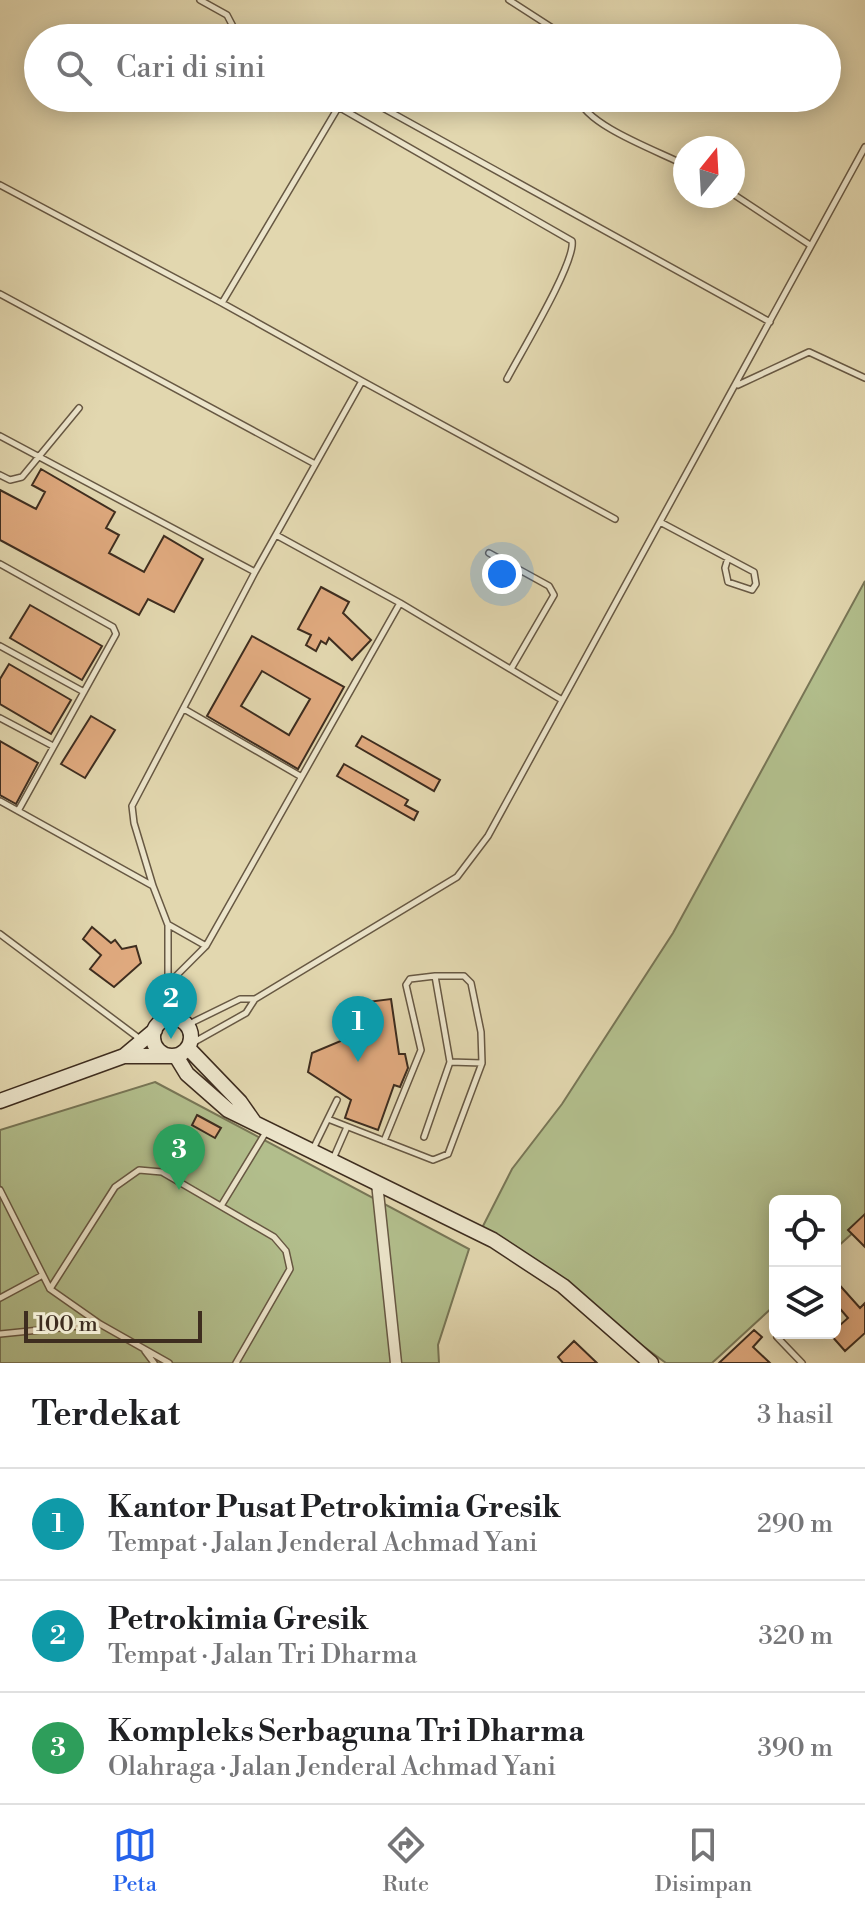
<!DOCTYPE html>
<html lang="id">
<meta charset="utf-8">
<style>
:root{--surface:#fff;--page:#f6f6f6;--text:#202124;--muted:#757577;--line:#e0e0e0;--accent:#2563eb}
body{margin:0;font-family:"Libre Bodoni",serif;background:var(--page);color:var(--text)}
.controls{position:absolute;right:24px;bottom:24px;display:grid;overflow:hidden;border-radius:12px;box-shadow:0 4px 20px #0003}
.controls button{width:72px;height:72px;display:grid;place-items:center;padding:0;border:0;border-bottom:2px solid var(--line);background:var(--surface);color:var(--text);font:40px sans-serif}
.compass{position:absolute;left:673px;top:136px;width:72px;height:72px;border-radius:50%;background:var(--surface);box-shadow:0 4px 20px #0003;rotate:18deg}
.scale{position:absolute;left:24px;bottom:20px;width:178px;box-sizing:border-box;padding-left:8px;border:4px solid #3e2d1f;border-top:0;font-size:22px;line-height:28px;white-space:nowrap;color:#3e2d1f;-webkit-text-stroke:6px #ece5cb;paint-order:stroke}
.you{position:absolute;left:502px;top:574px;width:28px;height:28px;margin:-20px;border:6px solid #fff;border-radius:50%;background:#1a73e8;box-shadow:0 0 0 12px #1a73e833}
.badge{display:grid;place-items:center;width:52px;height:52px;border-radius:50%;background:var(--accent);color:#fff;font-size:26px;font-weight:700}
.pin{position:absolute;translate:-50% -66px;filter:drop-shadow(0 2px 4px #0008)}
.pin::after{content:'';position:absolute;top:42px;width:28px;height:24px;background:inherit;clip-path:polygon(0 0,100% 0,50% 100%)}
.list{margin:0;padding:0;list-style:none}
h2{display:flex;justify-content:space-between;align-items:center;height:104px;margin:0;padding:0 32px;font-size:34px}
h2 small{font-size:26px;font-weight:400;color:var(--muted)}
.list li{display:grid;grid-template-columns:52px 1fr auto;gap:24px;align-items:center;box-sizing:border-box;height:112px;padding:0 32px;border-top:2px solid var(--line)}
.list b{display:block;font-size:30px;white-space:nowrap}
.list p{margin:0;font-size:26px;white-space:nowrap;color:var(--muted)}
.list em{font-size:26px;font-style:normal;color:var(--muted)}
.icon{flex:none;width:44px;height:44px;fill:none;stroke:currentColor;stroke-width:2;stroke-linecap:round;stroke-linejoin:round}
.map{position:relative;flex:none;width:865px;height:1363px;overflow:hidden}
.search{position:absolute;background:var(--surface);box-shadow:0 4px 20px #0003;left:24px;right:24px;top:24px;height:88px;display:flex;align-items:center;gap:20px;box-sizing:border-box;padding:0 28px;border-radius:44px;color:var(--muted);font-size:30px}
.sheet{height:440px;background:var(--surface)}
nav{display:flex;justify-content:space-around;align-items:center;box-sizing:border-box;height:112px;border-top:2px solid var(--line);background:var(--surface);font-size:22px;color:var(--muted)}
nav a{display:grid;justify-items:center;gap:4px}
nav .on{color:var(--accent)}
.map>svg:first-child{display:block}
.green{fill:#b2be8c;stroke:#787656;stroke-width:2}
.building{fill:#e0aa7f;stroke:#3e2d1f;stroke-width:2;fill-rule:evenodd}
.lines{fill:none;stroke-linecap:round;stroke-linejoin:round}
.service-casing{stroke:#675843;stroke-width:8}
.minor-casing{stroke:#675843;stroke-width:13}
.secondary-casing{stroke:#3e2d1f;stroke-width:17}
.service{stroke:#ece5cb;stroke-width:5}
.minor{stroke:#ece5cb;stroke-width:10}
.secondary{stroke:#ece5cb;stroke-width:14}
</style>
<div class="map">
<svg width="865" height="1363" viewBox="0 0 865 1363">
<rect width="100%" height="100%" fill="#e2d7af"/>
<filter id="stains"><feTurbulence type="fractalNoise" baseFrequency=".0025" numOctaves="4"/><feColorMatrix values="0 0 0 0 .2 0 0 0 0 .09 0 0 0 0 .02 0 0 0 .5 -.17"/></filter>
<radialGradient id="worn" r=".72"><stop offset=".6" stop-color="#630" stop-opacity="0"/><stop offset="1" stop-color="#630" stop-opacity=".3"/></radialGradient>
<path class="green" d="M 865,581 L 865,1222 L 835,1249 L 835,1201 L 775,1201 L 775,1305 L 712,1363 L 666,1363 L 482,1228 L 512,1169 L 562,1104 L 673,933 Z
M 155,1082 L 469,1249 L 438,1345 L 439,1363 L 0,1363 L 0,1130 Z"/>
<path class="building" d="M 41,469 L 115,512 L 106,528 L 119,535 L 109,553 L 144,572 L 164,536 L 203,559 L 174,612 L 148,599 L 139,615 L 0,540 L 0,490 L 36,509 L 45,492 L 32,485 Z
M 321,587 L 349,602 L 343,613 L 371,640 L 352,660 L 329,638 L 326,644 L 321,641 L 316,651 L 306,645 L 311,635 L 298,629 Z
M 30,605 L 102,646 L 82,680 L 10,638 Z
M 252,636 L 344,687 L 298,769 L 207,716 ZM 262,671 L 310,699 L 289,735 L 241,706 Z
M 9,664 L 71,700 L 51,734 L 0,704 L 0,679 Z
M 91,716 L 115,730 L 85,778 L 61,764 Z
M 362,736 L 440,780 L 434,791 L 356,746 Z
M 0,741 L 38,763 L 16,804 L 0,795 Z
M 344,764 L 408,800 L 405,805 L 418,812 L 414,820 L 337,776 Z
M 92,927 L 111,943 L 115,940 L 122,949 L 136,946 L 141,963 L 114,987 L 90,969 L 101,955 L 83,939 Z
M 391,999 L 399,1054 L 405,1054 L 408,1068 L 400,1087 L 394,1085 L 378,1130 L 345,1118 L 351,1100 L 308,1072 L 312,1053 L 360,1033 L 356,1010 L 368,1008 L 367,1002 Z
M 197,1115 L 221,1128 L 215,1138 L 192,1125 Z
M 865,1214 L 865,1247 L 848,1230 Z
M 835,1280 L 860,1308 L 865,1303 L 865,1333 L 845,1351 L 830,1334 L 848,1318 L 835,1303 Z
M 754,1330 L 762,1337 L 753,1347 L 770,1363 L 719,1363 Z
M 574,1341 L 597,1363 L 563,1363 L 558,1357 Z"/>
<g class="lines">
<g class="service-casing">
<path id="service" d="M 200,0 L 227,15 L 239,38
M 509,0 L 568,38
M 323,98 L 572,241 C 576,262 520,354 507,379
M 365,98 L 770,322
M 578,98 C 587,126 658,151 685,165
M 0,185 L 222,303
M 733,194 L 810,245
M 0,294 L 315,464
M 362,381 L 615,519
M 738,385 L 809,352 L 865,378
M 0,436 L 255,572
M 0,475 L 10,480 L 22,477 L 79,408
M 660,522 L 754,572 L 756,584 L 752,590 L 728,582 L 725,568 L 728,558
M 489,553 L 549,586 L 554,595 L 511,669
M 0,564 L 113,627 L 116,634 L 18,811
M 400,603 L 562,700
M 0,646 L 84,692
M 184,709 L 300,776
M 0,718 L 53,746
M 0,801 L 153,886
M 169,925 L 206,946
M 0,934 L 140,1039
M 169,983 L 206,946 L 400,603 L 276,535
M 162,1021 L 168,984 L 168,925 L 153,886 L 134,823 L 132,806 L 255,572 L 362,381 L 222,303 L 339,106
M 187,1025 L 240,999 L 255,999
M 189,1045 L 246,1013 L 255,999 L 457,877 L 488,836 L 865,147
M 450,1062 L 482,1063
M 328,1119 L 433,1160 L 448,1154 L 482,1063 L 481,1032 L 471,983 L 464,976 L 435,976 L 450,1062 L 424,1137
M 384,1141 L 421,1050 L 406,985 L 410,979 L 435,976
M 313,1149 L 337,1100
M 333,1159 L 347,1127
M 0,1190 L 50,1289 L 100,1324 L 169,1363
M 221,1206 L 266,1132
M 50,1289 L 115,1187 L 139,1170 L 162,1172 L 274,1237 L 286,1251 L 290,1269 L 236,1363
M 0,1298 L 41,1276
M 0,1334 L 99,1324
M 777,1337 L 802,1363
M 145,1351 L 154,1363"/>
</g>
<g class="minor-casing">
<path id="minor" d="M 377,1183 L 396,1363"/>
</g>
<g class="secondary-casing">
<path id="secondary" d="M153 1037a19 19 0 1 1 38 0a19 19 0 1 1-38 0Z
M 188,1048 L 240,1102 L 254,1122
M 124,1056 L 155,1030
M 176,1056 L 187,1074 L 228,1110 L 493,1240 L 563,1286 L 651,1363
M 0,1101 L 124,1056 L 170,1056"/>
</g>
<use href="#service" class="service"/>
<use href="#minor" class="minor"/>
<use href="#secondary" class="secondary"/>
</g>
<rect width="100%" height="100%" filter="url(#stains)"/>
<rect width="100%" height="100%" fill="url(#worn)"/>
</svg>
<div class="controls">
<button><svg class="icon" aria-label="locate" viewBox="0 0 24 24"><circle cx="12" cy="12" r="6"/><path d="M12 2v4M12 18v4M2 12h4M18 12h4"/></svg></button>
<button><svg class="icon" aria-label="layers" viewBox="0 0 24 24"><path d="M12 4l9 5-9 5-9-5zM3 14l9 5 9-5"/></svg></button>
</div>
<svg class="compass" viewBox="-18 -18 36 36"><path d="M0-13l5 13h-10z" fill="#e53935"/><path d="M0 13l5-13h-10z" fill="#757577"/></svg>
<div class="scale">100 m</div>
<div class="you"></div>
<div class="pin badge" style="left:358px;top:1062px;background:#0f9aa8">1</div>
<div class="pin badge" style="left:171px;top:1039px;background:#0f9aa8">2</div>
<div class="pin badge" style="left:179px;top:1190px;background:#2e9e5b">3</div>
<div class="search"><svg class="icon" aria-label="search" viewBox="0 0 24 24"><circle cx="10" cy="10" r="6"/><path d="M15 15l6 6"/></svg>Cari di sini</div>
</div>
<section class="sheet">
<h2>Terdekat<small>3 hasil</small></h2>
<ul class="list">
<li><span class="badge" style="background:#0f9aa8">1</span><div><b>Kantor Pusat Petrokimia Gresik</b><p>Tempat · Jalan Jenderal Achmad Yani</p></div><em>290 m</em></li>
<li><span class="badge" style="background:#0f9aa8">2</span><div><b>Petrokimia Gresik</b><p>Tempat · Jalan Tri Dharma</p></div><em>320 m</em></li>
<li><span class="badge" style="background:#2e9e5b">3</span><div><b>Kompleks Serbaguna Tri Dharma</b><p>Olahraga · Jalan Jenderal Achmad Yani</p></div><em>390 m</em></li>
</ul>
</section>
<nav>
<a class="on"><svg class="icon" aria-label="map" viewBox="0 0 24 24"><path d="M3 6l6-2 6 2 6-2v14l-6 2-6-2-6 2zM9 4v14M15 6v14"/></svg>Peta</a>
<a><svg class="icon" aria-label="directions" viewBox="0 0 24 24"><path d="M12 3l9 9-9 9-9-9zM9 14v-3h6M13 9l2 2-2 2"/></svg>Rute</a>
<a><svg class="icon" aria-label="saved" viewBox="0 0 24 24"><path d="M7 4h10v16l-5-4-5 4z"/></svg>Disimpan</a>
</nav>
